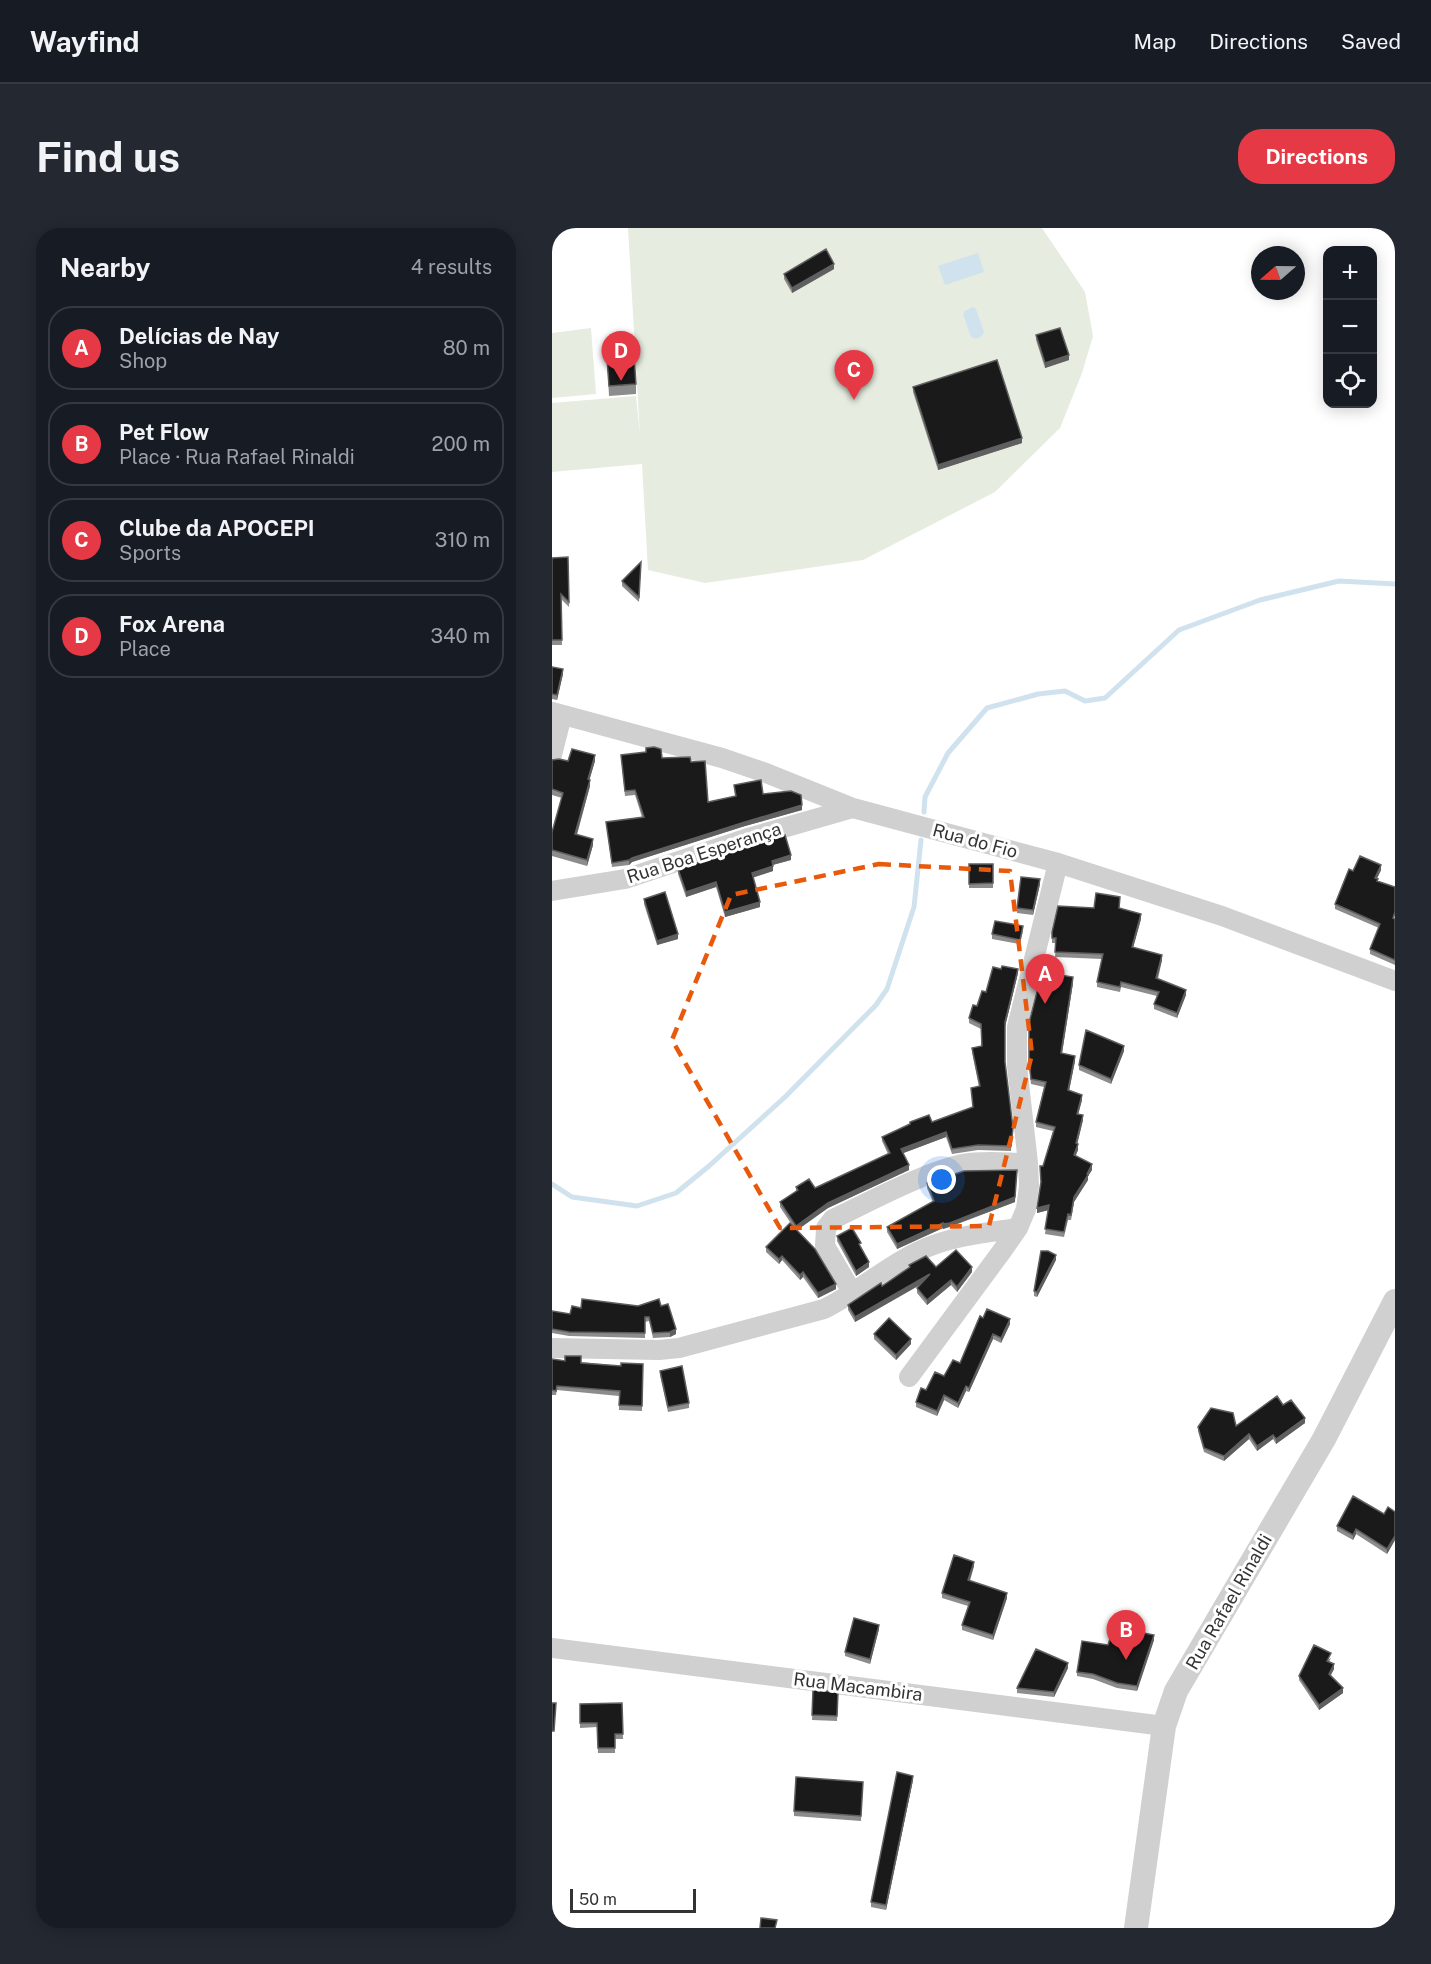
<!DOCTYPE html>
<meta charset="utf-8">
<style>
:root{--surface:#171b24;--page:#242831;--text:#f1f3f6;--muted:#9ea1a6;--line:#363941;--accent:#e63946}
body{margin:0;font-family:"Public Sans",sans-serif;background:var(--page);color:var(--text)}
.controls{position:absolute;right:18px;top:18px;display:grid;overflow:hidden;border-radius:12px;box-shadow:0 3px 15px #0003}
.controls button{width:54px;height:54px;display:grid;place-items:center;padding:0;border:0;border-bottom:2px solid var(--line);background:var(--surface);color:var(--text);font:30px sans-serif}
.compass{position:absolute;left:699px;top:18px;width:54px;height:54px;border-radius:50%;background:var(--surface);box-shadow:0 3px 15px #0003;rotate:250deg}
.scale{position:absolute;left:18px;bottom:15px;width:126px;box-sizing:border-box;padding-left:6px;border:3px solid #333;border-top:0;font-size:16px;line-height:21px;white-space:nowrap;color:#333;-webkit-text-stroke:4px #fff;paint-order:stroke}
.you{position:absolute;left:390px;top:952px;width:21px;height:21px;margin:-15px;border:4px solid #fff;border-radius:50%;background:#1a73e8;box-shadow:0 0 0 9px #1a73e833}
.badge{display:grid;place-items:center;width:39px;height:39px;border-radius:50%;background:var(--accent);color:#fff;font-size:20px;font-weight:700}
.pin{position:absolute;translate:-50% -50px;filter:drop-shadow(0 2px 3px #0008)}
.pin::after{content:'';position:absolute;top:32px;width:21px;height:18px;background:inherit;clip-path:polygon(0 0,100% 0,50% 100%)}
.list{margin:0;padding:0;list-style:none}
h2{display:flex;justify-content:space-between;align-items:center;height:78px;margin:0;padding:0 24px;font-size:26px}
h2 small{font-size:20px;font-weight:400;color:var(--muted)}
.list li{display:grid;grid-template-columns:39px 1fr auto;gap:18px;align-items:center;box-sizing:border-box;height:84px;margin:0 12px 12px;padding:0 12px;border:2px solid var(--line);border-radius:24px}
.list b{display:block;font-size:22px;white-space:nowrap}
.list p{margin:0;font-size:20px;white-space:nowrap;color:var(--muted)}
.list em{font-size:20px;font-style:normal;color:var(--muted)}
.icon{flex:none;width:33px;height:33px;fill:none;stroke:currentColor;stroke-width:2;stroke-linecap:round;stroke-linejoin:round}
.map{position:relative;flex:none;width:843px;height:1700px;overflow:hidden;border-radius:24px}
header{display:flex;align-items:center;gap:36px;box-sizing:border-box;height:84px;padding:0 30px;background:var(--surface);border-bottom:2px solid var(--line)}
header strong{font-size:28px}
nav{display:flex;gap:33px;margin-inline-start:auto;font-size:21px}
.intro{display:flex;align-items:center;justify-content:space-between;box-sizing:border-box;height:144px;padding:0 36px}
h1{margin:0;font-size:42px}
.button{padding:15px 27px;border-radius:24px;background:var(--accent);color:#fff;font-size:21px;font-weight:700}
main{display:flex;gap:36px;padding:0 36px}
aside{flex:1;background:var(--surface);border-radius:24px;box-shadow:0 3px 15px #0003}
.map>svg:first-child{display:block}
.green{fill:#e6ecdf}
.water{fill:#cfe2ee}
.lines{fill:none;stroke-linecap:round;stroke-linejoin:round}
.stream{stroke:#cfe2ee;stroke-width:5}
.minor{stroke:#d0d0d0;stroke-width:20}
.tertiary{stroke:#d0d0d0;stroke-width:24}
.wall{fill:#8c8c8c}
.shaded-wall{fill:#5f5f5f}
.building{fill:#1a1a1a;stroke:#5f5f5f;stroke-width:1.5}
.marked{fill:none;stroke:#e8590c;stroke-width:4.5;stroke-dasharray:12 8;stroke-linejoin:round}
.labels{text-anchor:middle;stroke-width:6;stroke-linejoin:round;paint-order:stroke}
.street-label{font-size:18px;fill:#333;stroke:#fff}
</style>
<header>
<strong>Wayfind</strong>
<nav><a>Map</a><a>Directions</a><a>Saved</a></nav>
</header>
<div class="intro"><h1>Find us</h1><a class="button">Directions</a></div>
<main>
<aside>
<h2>Nearby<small>4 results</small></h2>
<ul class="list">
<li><span class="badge">A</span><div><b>Delícias de Nay</b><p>Shop</p></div><em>80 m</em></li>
<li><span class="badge">B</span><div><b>Pet Flow</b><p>Place · Rua Rafael Rinaldi</p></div><em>200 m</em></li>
<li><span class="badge">C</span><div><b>Clube da APOCEPI</b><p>Sports</p></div><em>310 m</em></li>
<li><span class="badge">D</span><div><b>Fox Arena</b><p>Place</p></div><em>340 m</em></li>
</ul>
</aside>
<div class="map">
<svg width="843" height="1700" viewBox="0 0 843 1700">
<rect width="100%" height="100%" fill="#fff"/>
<path class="green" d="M 76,0 L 490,0 L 533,64 L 541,108 L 530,145 L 508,200 L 443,264 L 311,332 L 153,355 L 96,342 L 90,236 L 0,244 L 0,175 L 84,168 L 88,207 Z
M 39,100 L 44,166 L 0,170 L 0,105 Z"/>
<path class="water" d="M 426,25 L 432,44 L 393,57 L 386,38 Z
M 421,79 L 424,81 L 432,104 C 430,110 424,112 419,109 L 411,86 L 413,83 Z"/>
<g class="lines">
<path class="stream" d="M 372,584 L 373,569 L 396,525 L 435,480 L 486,466 L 513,463 L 533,473 L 553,470 L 627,402 L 708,372 L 787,353 L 843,356
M 0,956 L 20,969 L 85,978 L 124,965 L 157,938 L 233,869 L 324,777 L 335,761 L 362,679 L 369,612"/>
<path class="minor" d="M 0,484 L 170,530 L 214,545 L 301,580 L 506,635 L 670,688 L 843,753
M 0,527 L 10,487
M 0,663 L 73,651 L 196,610 L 301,580
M 300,1064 L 273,1018 L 274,1000 L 281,991 C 319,973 370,945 410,936 C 432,932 455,935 476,935
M 0,1120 L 107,1122 L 127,1120 L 272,1081 C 305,1065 333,1039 367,1023 C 398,1008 432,1005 466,1000
M 357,1149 L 450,1023 L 466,1000 L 474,981 L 477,958 L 476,935 L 465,838 L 465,799 L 506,635
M 0,1420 L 612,1498"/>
<path class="tertiary" d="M 584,1700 L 612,1498 L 624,1463 L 772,1211 L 843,1073"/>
</g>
<path class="wall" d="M 282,41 L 240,65 L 232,51 L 232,46 Z
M 484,107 L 517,132 L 493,140 L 484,112 Z
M 55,130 L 84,156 L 84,166 L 57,168 Z
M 361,159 L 470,215 L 386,242 L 361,164 Z
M 16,329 L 17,379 L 9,371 L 10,417 L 0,417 L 0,330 Z
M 89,334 L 87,374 L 70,358 L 70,353 Z
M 0,439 L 11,446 L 5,472 L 0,471 Z
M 69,527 L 139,534 L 156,574 L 183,568 L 182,557 L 211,566 L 250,582 L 193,598 L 80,634 L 77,637 L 60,639 L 54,594 L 90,589 L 83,567 L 73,568 Z
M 0,532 L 43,533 L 37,552 L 38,558 L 25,607 L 41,617 L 35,638 L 0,628 L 0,604 L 10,570 L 0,567 Z
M 239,632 L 221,637 L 221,643 L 201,649 L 208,679 L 173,689 L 164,659 L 134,669 L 126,646 L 126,641 Z
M 417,636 L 441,636 L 441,660 L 417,660 Z
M 829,642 L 825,650 L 826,653 L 843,659 L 843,688 L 842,691 L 843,691 L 843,737 L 818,726 L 818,721 L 827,700 L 783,681 L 783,676 L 801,643 Z
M 488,656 L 481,687 L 465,685 L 465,680 Z
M 92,671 L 126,711 L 105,717 L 92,676 Z
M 568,674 L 567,680 L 589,691 L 581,719 L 610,732 L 606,751 L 634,767 L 625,790 L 602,781 L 602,776 L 605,768 L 569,759 L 568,764 L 545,759 L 545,754 L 550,731 L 503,729 L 504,715 L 500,715 L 500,704 L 542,680 Z
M 471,703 L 468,716 L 440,711 L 440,706 Z
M 466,745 L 453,799 L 453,834 L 461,900 L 459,923 L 426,922 L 400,926 L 394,909 L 351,925 L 357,942 L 276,980 L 245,1002 L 284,1061 L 266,1070 L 251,1049 L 248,1052 L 230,1032 L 227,1036 L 214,1024 L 214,1019 L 240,997 L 228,979 L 228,974 L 244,964 L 244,959 L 263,960 L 336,926 L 330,913 L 330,909 L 358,896 L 358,894 L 380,894 L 421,879 L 419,860 L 427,859 L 420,824 L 420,820 L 429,818 L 429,801 L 417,795 L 417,790 L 434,764 Z
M 521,755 L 510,826 L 523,833 L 517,863 L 530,872 L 526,886 L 531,892 L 525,916 L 526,922 L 523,928 L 540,942 L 536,948 L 536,952 L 522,974 L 519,992 L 516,992 L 512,1009 L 493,1006 L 496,982 L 485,985 L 491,938 L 501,903 L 484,899 L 484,894 L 492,859 L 479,856 L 477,837 L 477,795 Z
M 572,823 L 559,856 L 527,842 L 527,837 Z
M 375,955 L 463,974 L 398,999 L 391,1001 L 391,1000 L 345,1021 L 335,1004 L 335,999 L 381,974 L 375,960 Z
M 285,1008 L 317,1039 L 304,1048 L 285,1013 Z
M 504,1032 L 485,1069 L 482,1068 L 482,1063 Z
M 357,1037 L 420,1044 L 405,1064 L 399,1057 L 375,1077 L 365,1065 L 365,1060 L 368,1057 L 303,1094 L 296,1082 L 296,1077 L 330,1058 L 357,1040 Z
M 109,1078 L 124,1106 L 118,1109 L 101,1110 L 97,1093 L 93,1094 L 93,1110 L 17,1108 L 0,1105 L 0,1083 L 18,1086 L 29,1080 Z
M 431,1090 L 458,1096 L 449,1115 L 441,1111 L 417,1164 L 414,1163 L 406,1180 L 392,1172 L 385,1188 L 364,1179 L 364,1174 L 374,1162 L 408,1135 Z
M 322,1106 L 359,1116 L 344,1132 L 322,1111 Z
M 0,1131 L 69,1138 L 91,1136 L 90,1183 L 67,1182 L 67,1168 L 5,1162 L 4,1167 L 0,1167 Z
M 108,1143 L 137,1175 L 137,1180 L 116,1184 L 108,1147 Z
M 731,1177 L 753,1195 L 724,1216 L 721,1211 L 705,1223 L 697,1211 L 672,1233 L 652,1224 L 646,1203 L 646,1199 L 684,1198 Z
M 843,1284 L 843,1312 L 835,1326 L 804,1306 L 801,1312 L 785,1303 L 785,1298 Z
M 422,1338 L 418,1353 L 455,1370 L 441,1412 L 410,1402 L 410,1397 L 416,1378 L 390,1370 L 390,1365 Z
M 327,1401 L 318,1436 L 293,1428 L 293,1424 Z
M 602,1412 L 585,1463 L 565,1460 L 541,1451 L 525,1448 L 525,1444 L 556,1417 Z
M 779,1430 L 777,1434 L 782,1441 L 779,1447 L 791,1465 L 767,1482 L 747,1452 L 747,1448 Z
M 516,1440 L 502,1469 L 465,1465 L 465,1460 Z
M 261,1462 L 286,1464 L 285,1493 L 260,1492 Z
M 70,1475 L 71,1511 L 63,1511 L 63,1525 L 46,1525 L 45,1499 L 28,1500 L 28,1476 Z
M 361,1552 L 334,1682 L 319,1679 L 319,1674 Z
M 311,1554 L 309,1593 L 242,1588 L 242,1583 Z"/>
<path class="shaded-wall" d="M 282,36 L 282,41 L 240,65 L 240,60 Z
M 517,127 L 517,132 L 493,140 L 493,135 Z
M 470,210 L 470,215 L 386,242 L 386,237 Z
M 11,441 L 11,446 L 5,472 L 5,467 Z
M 43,527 L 43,533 L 36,557 L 36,551 Z
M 38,552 L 38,558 L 23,612 L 23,606 Z
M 250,577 L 250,582 L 193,598 L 80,634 L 77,637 L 77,632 L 80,630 L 193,594 Z
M 41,611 L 41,617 L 35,638 L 35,632 Z
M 239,627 L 239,632 L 220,637 L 220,633 Z
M 829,637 L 829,642 L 823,655 L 823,650 Z
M 221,638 L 221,643 L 200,650 L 200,645 Z
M 488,651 L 488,656 L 481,687 L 481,682 Z
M 164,654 L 164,659 L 134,669 L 134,664 Z
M 208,674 L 208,679 L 173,689 L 173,684 Z
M 589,686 L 589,691 L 580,724 L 580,719 Z
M 126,706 L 126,711 L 105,717 L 105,713 Z
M 610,727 L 610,732 L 604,755 L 604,750 Z
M 466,741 L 466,745 L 453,799 L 453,794 Z
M 521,749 L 521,755 L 509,831 L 509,825 Z
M 634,762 L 634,767 L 625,790 L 625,785 Z
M 572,818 L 572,823 L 559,856 L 559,851 Z
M 523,828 L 523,833 L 516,868 L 516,862 Z
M 530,867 L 530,872 L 525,891 L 525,886 Z
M 531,887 L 531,892 L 524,921 L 524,915 Z
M 394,904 L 394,909 L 349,926 L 349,921 Z
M 526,916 L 526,922 L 522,932 L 522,927 Z
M 540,936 L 540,942 L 536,948 L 536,952 L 522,974 L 519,992 L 522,969 Z
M 357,937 L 357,942 L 276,980 L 244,1003 L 244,998 L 276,975 Z
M 465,942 L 463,974 L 391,1001 L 391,996 Z
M 497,977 L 497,982 L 485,985 L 485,980 Z
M 391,995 L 391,1000 L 345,1021 L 345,1016 Z
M 504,1027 L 504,1032 L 485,1069 L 485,1064 Z
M 230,1028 L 230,1032 L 227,1036 L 227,1031 Z
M 317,1034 L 317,1039 L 304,1048 L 304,1043 Z
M 420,1039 L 420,1044 L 405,1064 L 405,1059 Z
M 251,1044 L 251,1049 L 248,1052 L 248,1047 Z
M 378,1046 L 378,1051 L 303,1094 L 303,1089 Z
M 399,1052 L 399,1057 L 375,1077 L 375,1072 Z
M 284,1056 L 284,1061 L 266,1070 L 266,1065 Z
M 458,1091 L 458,1096 L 449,1115 L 449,1110 Z
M 124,1101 L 124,1106 L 118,1109 L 118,1104 Z
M 441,1106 L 441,1111 L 417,1164 L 417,1160 Z
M 359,1111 L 359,1116 L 344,1132 L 344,1127 Z
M 414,1158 L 414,1163 L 406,1180 L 406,1175 Z
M 392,1167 L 392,1172 L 385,1188 L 385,1183 Z
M 753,1190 L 753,1195 L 724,1216 L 724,1211 Z
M 697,1206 L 697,1211 L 672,1233 L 672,1228 Z
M 721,1207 L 721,1211 L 705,1223 L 705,1218 Z
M 804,1301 L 804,1306 L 801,1312 L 801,1307 Z
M 843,1308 L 843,1312 L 835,1326 L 835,1321 Z
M 422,1334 L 422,1338 L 416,1357 L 416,1352 Z
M 455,1365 L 455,1370 L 441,1412 L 441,1407 Z
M 327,1397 L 327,1401 L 318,1436 L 318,1431 Z
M 602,1407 L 602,1412 L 585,1463 L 585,1458 Z
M 516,1435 L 516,1440 L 502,1469 L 502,1464 Z
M 782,1436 L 782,1441 L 777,1450 L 777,1446 Z
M 791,1460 L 791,1465 L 767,1482 L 767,1477 Z
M 361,1548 L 361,1552 L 334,1682 L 334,1677 Z"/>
<path class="building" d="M 274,21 L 282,36 L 240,60 L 232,46 Z
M 508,100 L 517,127 L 493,135 L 484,107 Z
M 82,128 L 84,156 L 57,158 L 55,130 Z
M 445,132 L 470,210 L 386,237 L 361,159 Z
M 16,329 L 17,374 L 9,366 L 10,412 L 0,412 L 0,330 Z
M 89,334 L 87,369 L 70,353 Z
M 0,439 L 11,441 L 5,467 L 0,466 Z
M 102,519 L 109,521 L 110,530 L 138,529 L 139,534 L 153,533 L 156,574 L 184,568 L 182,557 L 209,552 L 211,566 L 239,563 L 249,567 L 250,577 L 193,594 L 80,630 L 77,632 L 60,635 L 54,594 L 92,589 L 83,562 L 73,563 L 69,527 L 94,524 L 94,520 Z
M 20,521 L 43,527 L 36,551 L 38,552 L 23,606 L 41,611 L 35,632 L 0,622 L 0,604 L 11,565 L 0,561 L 0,532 L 7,531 L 16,533 Z
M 233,607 L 239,627 L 220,633 L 221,638 L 200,645 L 208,674 L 173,684 L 164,654 L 134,664 L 126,641 Z
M 808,628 L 829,637 L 823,650 L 826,651 L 825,653 L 843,659 L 843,684 L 841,690 L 843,691 L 843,732 L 818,721 L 828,696 L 783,676 L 797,641 L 801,643 Z
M 417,636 L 441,636 L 441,655 L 417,656 Z
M 469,649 L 488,651 L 481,682 L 465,680 Z
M 113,664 L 126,706 L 105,713 L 92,671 Z
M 544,665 L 568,669 L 567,680 L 589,686 L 580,719 L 610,727 L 604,750 L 634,762 L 625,785 L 602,776 L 607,764 L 569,754 L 568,759 L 545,754 L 551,726 L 503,724 L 504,710 L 500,710 L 500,704 L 506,678 L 542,680 Z
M 443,693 L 471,698 L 468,712 L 440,706 Z
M 450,738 L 466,741 L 453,794 L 453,834 L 461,900 L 459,918 L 426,917 L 400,921 L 394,904 L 349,921 L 357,937 L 276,975 L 244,998 L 228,974 L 246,962 L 244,959 L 257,951 L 263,960 L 338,925 L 330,909 L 358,896 L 358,894 L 377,887 L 380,894 L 421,879 L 419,860 L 428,858 L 420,820 L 430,818 L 429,796 L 417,790 L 421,777 L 425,778 L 430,763 L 434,764 L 441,739 L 449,741 Z
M 490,744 L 521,749 L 509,825 L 523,828 L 516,862 L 530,867 L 525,886 L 531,887 L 524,915 L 526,916 L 522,927 L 540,936 L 535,946 L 536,947 L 522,969 L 519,987 L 516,986 L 512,1004 L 493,1001 L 497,977 L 485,980 L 489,954 L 488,938 L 491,938 L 503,899 L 484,894 L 494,854 L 479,851 L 477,832 L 477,795 Z
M 534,802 L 572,818 L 559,851 L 527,837 Z
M 465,942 L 463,969 L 398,995 L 391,996 L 391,995 L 345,1016 L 335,999 L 382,973 L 375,955 L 412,943 Z
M 238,995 L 263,1021 L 284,1056 L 266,1065 L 251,1044 L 248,1047 L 230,1028 L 227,1031 L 214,1019 Z
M 300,1000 L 309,1015 L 307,1016 L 317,1034 L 304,1043 L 285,1008 Z
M 404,1022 L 420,1039 L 405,1059 L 399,1052 L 375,1072 L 365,1060 L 378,1046 L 303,1089 L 296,1077 L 329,1055 L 330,1058 L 358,1039 L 357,1037 L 374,1028 L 384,1039 Z
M 489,1023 L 496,1023 L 504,1027 L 485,1064 L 482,1063 Z
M 30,1071 L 86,1078 L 107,1071 L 109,1078 L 116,1076 L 124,1101 L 118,1104 L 101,1105 L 97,1089 L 93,1089 L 93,1105 L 17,1104 L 0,1101 L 0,1083 L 18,1086 L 20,1078 L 29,1080 Z
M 435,1081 L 458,1091 L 449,1110 L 441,1106 L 417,1160 L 414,1158 L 406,1175 L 392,1167 L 385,1183 L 364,1174 L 369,1160 L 374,1162 L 383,1144 L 392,1148 L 401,1132 L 408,1135 L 428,1088 L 431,1090 Z
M 337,1090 L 359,1111 L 344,1127 L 322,1106 Z
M 13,1128 L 29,1128 L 29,1135 L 69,1138 L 69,1135 L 91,1136 L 90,1178 L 67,1177 L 68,1163 L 5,1158 L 4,1163 L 0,1162 L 0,1131 L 13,1133 Z
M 130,1138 L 137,1175 L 116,1179 L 108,1143 Z
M 725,1168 L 731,1177 L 739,1172 L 753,1190 L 724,1211 L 721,1207 L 705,1218 L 697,1206 L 672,1228 L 652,1220 L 646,1199 L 659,1180 L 681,1185 L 684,1198 Z
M 801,1268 L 832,1286 L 836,1279 L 843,1284 L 843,1308 L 835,1321 L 804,1301 L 801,1307 L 785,1298 Z
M 402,1327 L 422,1334 L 416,1352 L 455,1365 L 441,1407 L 410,1397 L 418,1374 L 390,1365 Z
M 302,1390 L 327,1397 L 318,1431 L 293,1424 Z
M 562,1399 L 602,1407 L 585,1458 L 565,1455 L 541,1446 L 525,1444 L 530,1413 L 556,1417 Z
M 762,1417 L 779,1425 L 775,1433 L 782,1436 L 777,1446 L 791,1460 L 767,1477 L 747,1448 Z
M 484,1421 L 516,1435 L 502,1464 L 465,1460 Z
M 261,1462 L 286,1464 L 285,1488 L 260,1487 Z
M 0,1475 L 4,1475 L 2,1503 L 0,1503 Z
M 70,1475 L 71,1506 L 63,1506 L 63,1520 L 46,1520 L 45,1495 L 28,1495 L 28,1476 Z
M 345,1544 L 361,1548 L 334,1677 L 319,1674 Z
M 244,1549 L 311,1554 L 309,1588 L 242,1583 Z
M 209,1690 L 225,1692 L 223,1700 L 208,1700 Z"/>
<path class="marked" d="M 327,636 L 458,643 L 480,826 L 437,998 L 228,1000 L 120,812 L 179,667 Z"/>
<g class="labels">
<g class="street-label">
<text transform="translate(423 613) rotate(15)" y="6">Rua do Fio</text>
<text transform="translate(152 625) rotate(-18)" y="6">Rua Boa Esperança</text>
<text transform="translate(677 1374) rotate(-60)" y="6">Rua Rafael Rinaldi</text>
<text transform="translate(306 1459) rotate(7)" y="6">Rua Macambira</text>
</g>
</g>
</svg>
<div class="controls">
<button>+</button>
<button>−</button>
<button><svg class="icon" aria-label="locate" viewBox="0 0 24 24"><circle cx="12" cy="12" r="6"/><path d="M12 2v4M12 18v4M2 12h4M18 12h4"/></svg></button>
</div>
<svg class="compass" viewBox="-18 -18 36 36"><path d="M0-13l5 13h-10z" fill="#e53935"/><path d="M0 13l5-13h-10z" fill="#9ea1a6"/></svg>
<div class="scale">50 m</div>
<div class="you"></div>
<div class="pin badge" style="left:493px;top:776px">A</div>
<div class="pin badge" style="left:574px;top:1432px">B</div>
<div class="pin badge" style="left:302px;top:172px">C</div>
<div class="pin badge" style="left:69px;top:153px">D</div>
</div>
</main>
